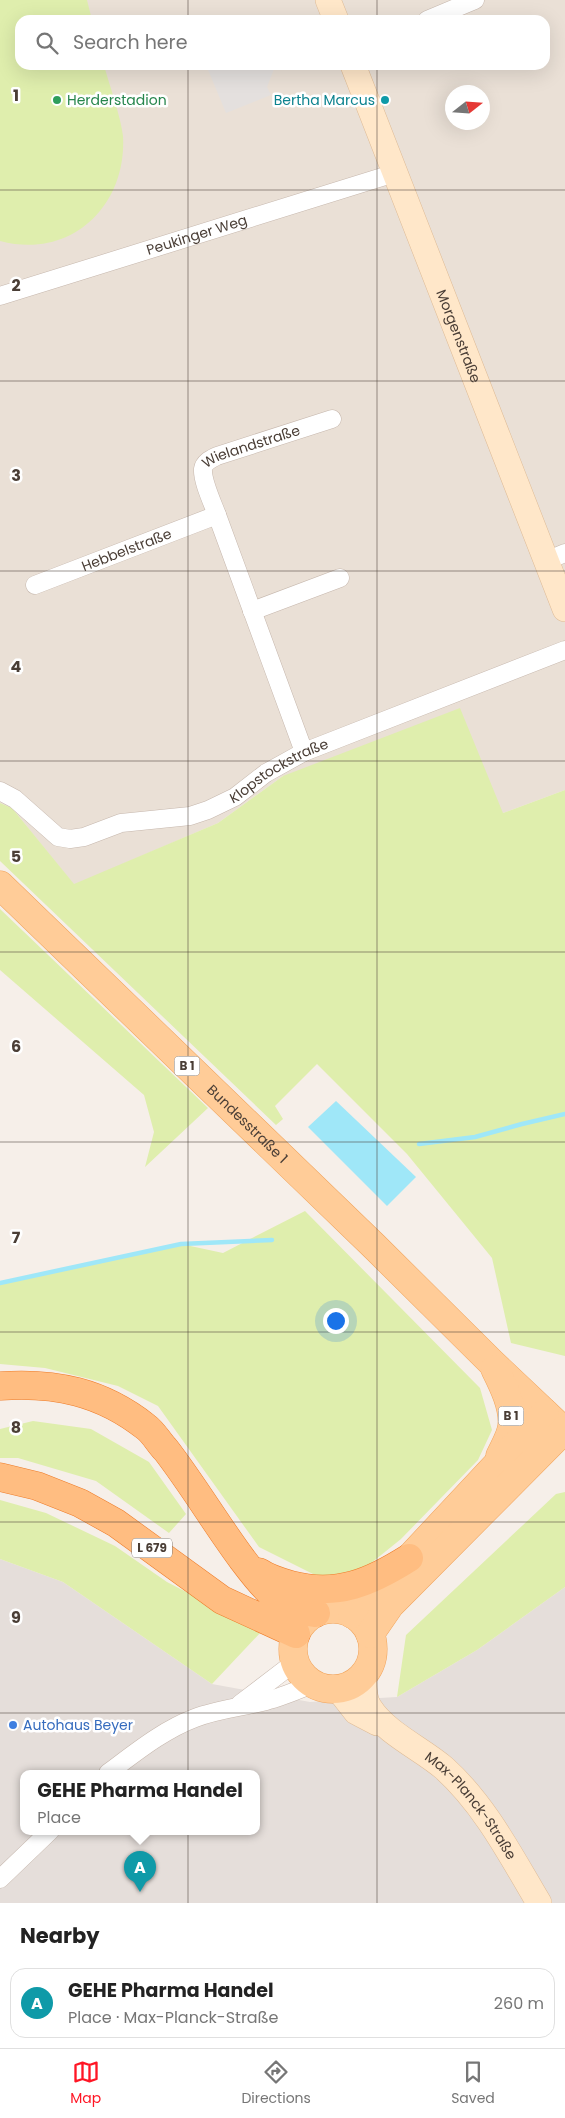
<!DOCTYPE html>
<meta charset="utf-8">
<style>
:root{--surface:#fff;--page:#f2f2f2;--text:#222;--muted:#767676;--line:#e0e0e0;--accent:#ff1625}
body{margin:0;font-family:Poppins,sans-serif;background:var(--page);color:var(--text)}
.compass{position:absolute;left:445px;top:85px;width:45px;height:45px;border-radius:50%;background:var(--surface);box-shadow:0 5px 20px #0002;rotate:73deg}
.you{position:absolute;left:335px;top:1320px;width:18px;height:18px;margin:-12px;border:4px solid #fff;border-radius:50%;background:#1a73e8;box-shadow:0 0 0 8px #1a73e833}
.badge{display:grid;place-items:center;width:32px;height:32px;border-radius:50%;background:var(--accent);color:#fff;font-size:16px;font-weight:700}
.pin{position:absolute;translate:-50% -41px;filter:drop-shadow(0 1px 2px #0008)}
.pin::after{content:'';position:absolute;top:26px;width:18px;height:15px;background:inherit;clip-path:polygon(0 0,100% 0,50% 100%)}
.popup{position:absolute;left:20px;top:1770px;width:240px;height:65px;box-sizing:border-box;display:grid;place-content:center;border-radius:10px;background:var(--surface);filter:drop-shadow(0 1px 4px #0005);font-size:16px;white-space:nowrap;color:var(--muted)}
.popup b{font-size:19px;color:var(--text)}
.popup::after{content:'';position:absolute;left:50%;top:100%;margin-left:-10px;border:10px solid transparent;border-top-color:var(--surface)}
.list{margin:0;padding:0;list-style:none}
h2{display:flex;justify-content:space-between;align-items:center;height:65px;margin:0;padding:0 20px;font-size:21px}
h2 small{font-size:16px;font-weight:400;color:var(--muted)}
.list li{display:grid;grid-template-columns:32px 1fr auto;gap:15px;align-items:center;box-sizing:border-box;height:70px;margin:0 10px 10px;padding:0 10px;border:1px solid var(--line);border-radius:15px}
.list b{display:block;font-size:19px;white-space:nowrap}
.list p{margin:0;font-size:16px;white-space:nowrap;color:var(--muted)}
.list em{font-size:16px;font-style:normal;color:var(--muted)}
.icon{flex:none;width:28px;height:28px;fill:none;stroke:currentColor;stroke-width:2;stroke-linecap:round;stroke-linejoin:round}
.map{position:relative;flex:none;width:565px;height:1903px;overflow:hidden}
.search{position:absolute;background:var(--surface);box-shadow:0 5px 20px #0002;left:15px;right:15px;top:15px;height:55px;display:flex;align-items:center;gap:12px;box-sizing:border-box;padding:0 18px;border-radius:15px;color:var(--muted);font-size:19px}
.sheet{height:145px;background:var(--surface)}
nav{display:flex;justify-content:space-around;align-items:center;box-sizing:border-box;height:70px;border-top:1px solid var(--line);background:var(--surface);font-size:14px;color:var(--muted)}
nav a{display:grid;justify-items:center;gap:2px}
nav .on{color:var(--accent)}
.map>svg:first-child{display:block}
.residential{fill:#eae0d6;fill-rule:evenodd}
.industrial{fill:#e5deda;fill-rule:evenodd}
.green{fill:#dfeead}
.parking{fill:#e4e0de}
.water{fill:#9fe7f8}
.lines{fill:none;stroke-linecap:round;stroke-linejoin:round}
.stream{stroke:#9fe7f8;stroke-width:4.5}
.minor-casing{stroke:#c6b7ad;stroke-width:19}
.secondary-casing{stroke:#debb96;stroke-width:26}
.primary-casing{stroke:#f1a45c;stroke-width:29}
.trunk-casing{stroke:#ee7c2a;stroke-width:29}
.minor{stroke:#fff;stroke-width:18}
.secondary{stroke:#ffe7c9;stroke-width:25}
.primary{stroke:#ffcc98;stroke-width:28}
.trunk{stroke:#ffbd81;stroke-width:28}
.grid{fill:none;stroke:#4a3e36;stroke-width:1;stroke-opacity:0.55}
.leisure-dot{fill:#2e9e5b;stroke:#fff;stroke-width:2}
.culture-dot{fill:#0f9aa8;stroke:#fff;stroke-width:2}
.shop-dot{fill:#3f7fe0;stroke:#fff;stroke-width:2}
.labels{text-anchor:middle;stroke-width:5;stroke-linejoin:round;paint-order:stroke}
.shield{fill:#fff;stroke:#807872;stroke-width:1}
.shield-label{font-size:12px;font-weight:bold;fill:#4a3e36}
.leisure-label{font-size:14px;fill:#27864d;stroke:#fff;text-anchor:start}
.culture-label{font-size:14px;fill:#0d838f;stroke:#fff;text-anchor:end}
.street-label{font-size:14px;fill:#4a3e36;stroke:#fff}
.shop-label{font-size:14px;fill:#366cbe;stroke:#fff;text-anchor:start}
.grid-label{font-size:16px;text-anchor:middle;font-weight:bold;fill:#4a3e36;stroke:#fff;stroke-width:5;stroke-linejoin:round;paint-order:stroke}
</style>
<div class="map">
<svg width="565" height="1903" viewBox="0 0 565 1903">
<rect width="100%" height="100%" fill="#f6efe9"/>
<path class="residential" d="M 0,0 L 565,0 L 565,790 L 503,813 L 283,776 L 218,823 L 74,885 L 12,808 L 0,803 ZM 20,20 L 545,20 L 545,65 L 20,65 ZM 452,92 L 482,92 L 482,122 L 452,122 Z"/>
<path class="industrial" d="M 0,1559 L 63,1582 L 212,1684 L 310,1702 L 397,1697 L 477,1650 L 565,1587 L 565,1903 L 0,1903 ZM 24,1773 L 256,1773 L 256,1831 L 24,1831 Z"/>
<path class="green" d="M 0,0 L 87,0 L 92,20 L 20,20 L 20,65 L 104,65 C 109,84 121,117 123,136 C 127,206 71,260 0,241 Z
M 460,708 L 503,813 L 565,790 L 565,1356 L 511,1343 L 492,1258 L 407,1154 L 317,1064 L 275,1106 L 283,1119 L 276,1125 L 0,861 L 0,803 L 12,808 L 74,884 L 218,823 L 283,776 Z
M 0,909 L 208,1108 L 145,1167 L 154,1132 L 144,1095 L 0,970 Z
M 305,1211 L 480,1388 L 492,1430 L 478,1460 L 401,1539 L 365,1568 L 323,1579 L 259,1547 L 158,1406 L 118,1386 L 45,1368 L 0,1364 L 0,1283 L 181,1244 L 223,1253 Z
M 33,1421 L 91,1429 L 149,1462 L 186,1514 L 169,1533 L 96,1481 L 18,1458 L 0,1458 L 0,1429 Z
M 565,1492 L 565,1587 L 477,1650 L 397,1697 L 406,1635 L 556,1494 Z
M 0,1500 L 46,1513 L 115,1546 L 167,1582 L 262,1631 L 212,1684 L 63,1582 L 0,1559 Z"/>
<path class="parking" d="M 206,65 L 273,65 L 274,69 L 267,87 L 271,95 L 226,113 Z"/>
<path class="water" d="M 336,1101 L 416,1177 L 387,1206 L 308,1127 Z"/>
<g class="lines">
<path class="stream" d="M 419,1144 L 475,1137 L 522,1124 L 565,1114
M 0,1283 L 181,1244 L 272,1240"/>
<g class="minor-casing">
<g id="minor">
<path d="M 427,20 L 475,0"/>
<path id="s1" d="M 0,296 L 395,173"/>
<path d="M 546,561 L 565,553"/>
<path id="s2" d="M 35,585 L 217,515"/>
<path d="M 252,611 L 340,578"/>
<path id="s3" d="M 304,752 L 217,515 C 213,504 202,481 203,469 C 204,462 211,459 217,456 L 332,419"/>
<path id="s4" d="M 0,791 L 15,799 L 58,837 L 70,839 L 84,837 L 121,823 L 190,816 L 208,810 L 235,797 L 266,773 L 304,752 L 565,650"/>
<path d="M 240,1704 L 295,1662"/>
<path d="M 108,1773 C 135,1753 163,1730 195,1718 C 218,1709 243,1707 266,1701 C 282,1697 298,1690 313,1684"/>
<path d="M 0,1879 L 50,1831"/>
</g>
</g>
<g class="secondary-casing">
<g id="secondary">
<path d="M 328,0 L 336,20"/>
<path id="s5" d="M 353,65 L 565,609"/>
<path id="s6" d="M 364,1675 C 364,1686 363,1699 370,1708 C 386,1733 422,1749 444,1768 C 485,1805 511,1856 539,1903"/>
<path d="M 338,1689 L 356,1712 L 377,1723"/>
</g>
</g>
<g class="primary-casing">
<g id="primary">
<path id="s7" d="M 0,885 L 374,1246 L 492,1363 L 565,1432"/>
<path d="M 495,1369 C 503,1385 514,1407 512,1426 C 511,1436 504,1447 500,1456"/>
<circle cx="333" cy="1649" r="40"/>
<path d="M 352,1614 L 375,1595 L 545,1413"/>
<path d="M 370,1634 L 390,1605 L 564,1430"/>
</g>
</g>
<g class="trunk-casing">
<path id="trunk" d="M 0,1386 C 55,1382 102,1392 146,1427 C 154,1433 159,1443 166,1450 C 193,1485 216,1524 242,1559 C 263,1587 279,1609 316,1613
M 0,1477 L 37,1486 L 80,1503 L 116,1523 L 222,1600 L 296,1634
M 259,1572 C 269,1579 280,1582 291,1585 C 338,1597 371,1582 409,1558"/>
</g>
<use href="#minor" class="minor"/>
<use href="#secondary" class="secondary"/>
<use href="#primary" class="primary"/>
<use href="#trunk" class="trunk"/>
</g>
<path class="grid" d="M 188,0 L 188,20M 377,0 L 377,20M 188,65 L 188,1903M 377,65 L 377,1903M 0,190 L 565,190M 0,381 L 565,381M 0,571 L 565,571M 0,761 L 565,761M 0,952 L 565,952M 0,1142 L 565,1142M 0,1332 L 565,1332M 0,1522 L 565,1522M 0,1713 L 565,1713"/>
<circle class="leisure-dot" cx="57" cy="100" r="5"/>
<circle class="culture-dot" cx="385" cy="100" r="5"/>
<circle class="shop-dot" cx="13" cy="1725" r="5"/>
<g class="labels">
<g class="shield">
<rect x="174.5" y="1056.5" width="25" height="19" rx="4"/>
<rect x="498.5" y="1406.5" width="25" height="19" rx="4"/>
<rect x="132" y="1538.5" width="40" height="19" rx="4"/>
</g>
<g class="shield-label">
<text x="187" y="1070">B 1</text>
<text x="511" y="1420">B 1</text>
<text x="152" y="1552">L 679</text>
</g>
<g class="leisure-label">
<text x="67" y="105">Herderstadion</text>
</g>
<g class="culture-label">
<text x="375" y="105">Bertha Marcus</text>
</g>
<g class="street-label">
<text dy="5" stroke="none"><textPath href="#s1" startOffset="206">Peukinger Weg</textPath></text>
<text dy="5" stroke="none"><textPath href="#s5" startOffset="291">Morgenstraße</textPath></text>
<text dy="5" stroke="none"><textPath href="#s3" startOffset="356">Wielandstraße</textPath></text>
<text dy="5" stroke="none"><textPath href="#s2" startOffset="98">Hebbelstraße</textPath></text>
<text dy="5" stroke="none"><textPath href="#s4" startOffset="310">Klopstockstraße</textPath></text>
<text dy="5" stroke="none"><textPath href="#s7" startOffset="344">Bundesstraße 1</textPath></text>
<text dy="5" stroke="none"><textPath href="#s6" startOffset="176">Max-Planck-Straße</textPath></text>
</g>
<g class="shop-label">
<text x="23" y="1730">Autohaus Beyer</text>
</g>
</g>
<g class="grid-label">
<text x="16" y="101">1</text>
<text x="16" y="291">2</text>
<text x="16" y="481">3</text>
<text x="16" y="672">4</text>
<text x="16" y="862">5</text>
<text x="16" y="1052">6</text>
<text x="16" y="1243">7</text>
<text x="16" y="1433">8</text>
<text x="16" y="1623">9</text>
</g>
</svg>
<svg class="compass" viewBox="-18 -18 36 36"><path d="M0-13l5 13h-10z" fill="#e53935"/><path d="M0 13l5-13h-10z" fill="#767676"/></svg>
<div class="you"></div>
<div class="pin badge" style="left:140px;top:1892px;background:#0f9aa8">A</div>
<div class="popup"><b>GEHE Pharma Handel</b>Place</div>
<div class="search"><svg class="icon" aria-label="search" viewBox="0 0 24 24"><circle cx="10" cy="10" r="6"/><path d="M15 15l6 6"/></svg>Search here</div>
</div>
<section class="sheet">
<h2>Nearby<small></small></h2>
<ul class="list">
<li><span class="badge" style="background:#0f9aa8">A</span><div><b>GEHE Pharma Handel</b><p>Place · Max-Planck-Straße</p></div><em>260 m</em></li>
</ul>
</section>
<nav>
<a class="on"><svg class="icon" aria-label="map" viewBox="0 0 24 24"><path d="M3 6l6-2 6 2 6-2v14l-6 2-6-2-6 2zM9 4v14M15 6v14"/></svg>Map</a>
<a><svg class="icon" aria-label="directions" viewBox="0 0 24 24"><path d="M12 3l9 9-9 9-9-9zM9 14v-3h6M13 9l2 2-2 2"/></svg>Directions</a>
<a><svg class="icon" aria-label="saved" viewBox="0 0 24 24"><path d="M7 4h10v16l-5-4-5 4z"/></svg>Saved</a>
</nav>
